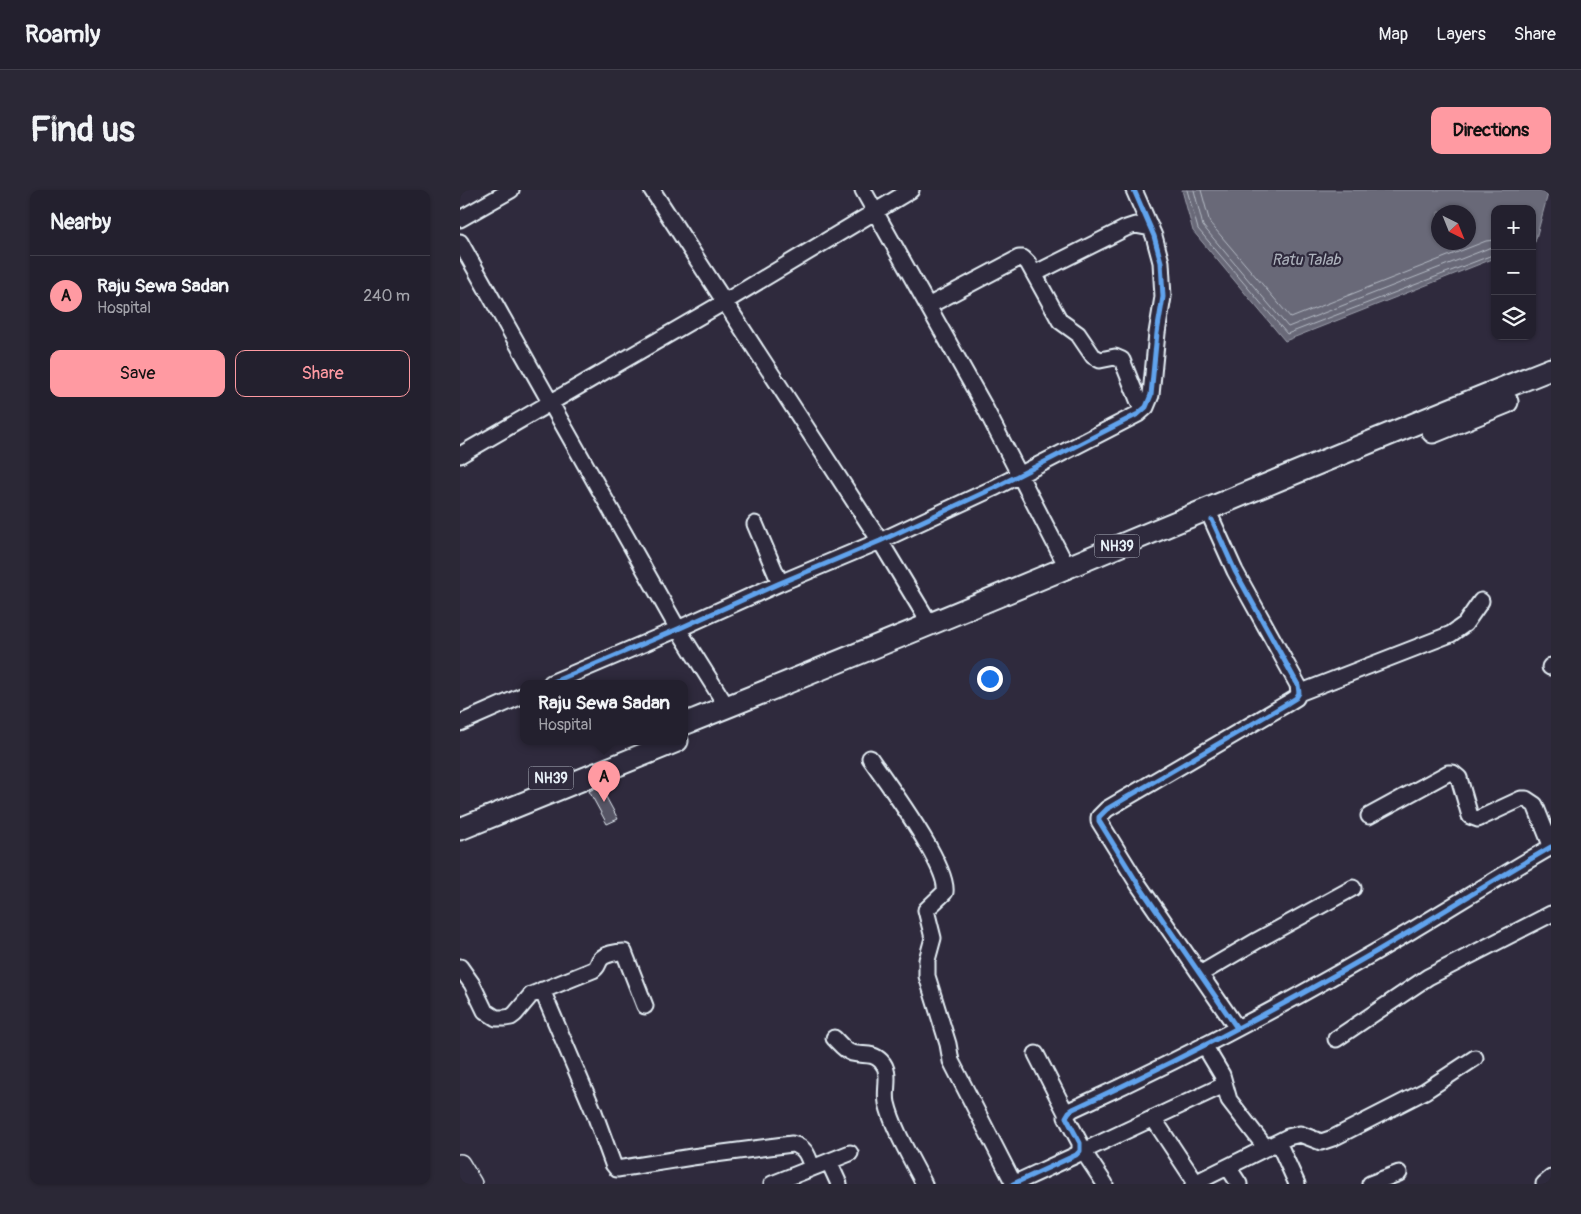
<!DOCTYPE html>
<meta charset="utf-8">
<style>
:root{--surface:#23202e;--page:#2b2836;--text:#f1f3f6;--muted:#a3a3aa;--line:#403e4a;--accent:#ff9aa2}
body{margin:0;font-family:Pangolin,sans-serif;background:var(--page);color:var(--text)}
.controls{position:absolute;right:15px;top:15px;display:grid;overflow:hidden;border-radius:10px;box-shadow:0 1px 4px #0004}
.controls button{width:45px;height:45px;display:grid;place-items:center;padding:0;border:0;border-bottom:1px solid var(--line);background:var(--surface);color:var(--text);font:25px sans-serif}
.compass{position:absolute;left:971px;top:15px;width:45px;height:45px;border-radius:50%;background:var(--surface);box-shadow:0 1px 4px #0004;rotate:137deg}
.you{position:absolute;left:529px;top:488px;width:18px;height:18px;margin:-12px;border:4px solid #fff;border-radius:50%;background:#1a73e8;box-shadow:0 0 0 8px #1a73e833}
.badge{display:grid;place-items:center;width:32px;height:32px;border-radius:50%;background:var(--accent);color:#111;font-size:16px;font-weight:700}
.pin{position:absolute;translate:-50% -41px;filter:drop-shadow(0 1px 2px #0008)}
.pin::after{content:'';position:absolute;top:26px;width:18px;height:15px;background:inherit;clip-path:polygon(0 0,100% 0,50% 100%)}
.popup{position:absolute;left:60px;top:490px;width:168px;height:65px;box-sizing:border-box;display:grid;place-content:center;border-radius:10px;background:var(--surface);filter:drop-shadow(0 1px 4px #0005);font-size:16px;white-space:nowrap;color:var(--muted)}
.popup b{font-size:19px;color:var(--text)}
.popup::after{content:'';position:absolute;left:50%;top:100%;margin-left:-10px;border:10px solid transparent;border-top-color:var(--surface)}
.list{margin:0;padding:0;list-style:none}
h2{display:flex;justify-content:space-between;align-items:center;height:65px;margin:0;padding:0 20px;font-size:21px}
h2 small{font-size:16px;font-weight:400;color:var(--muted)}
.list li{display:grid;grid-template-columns:32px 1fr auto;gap:15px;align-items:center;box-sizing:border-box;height:80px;padding:0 20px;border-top:1px solid var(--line)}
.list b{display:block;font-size:19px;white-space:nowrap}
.list p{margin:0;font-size:16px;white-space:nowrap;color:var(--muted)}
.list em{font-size:16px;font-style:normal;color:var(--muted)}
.actions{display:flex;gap:10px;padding:15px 20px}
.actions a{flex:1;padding:11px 0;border:1px solid var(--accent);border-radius:10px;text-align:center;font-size:18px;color:var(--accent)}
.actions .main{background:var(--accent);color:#111}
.icon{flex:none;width:28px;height:28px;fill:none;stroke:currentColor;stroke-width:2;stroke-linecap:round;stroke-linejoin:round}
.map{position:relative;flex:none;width:1091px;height:994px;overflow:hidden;border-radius:10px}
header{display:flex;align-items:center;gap:30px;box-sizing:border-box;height:70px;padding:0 25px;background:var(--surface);border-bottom:1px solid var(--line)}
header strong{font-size:24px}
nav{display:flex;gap:28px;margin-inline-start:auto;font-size:18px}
.intro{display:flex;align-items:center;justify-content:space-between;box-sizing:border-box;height:120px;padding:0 30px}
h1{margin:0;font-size:35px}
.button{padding:12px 22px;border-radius:10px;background:var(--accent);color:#111;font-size:18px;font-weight:700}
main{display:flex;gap:30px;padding:0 30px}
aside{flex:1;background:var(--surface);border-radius:10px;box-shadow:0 1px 4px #0004}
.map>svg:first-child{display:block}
.water{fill:#696978;stroke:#9c9fab;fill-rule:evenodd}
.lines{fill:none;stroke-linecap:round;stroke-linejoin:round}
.shore{stroke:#b5bbc5;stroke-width:1}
.building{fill:#575565;stroke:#e8f1f8}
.minor-casing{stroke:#e8f1f8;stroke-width:19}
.major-casing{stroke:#e8f1f8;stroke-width:22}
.highway-casing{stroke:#e8f1f8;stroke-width:25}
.minor{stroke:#2f2a3d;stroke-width:15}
.major{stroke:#2f2a3d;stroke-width:19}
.highway{stroke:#2f2a3d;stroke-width:21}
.cycleway-casing{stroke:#2f2a3d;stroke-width:8}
.cycleway{stroke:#60a3ed;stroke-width:5}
.labels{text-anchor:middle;stroke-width:4.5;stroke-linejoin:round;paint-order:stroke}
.shield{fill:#2f2a3d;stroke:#b0b5c0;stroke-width:1}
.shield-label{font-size:14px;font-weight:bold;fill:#e8f1f8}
.water-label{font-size:16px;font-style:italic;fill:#afb4be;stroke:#2f2a3d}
</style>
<header>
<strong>Roamly</strong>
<nav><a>Map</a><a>Layers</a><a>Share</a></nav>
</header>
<div class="intro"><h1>Find us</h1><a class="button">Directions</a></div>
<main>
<aside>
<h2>Nearby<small></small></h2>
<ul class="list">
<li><span class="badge">A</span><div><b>Raju Sewa Sadan</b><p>Hospital</p></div><em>240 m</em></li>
</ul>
<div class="actions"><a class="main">Save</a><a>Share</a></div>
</aside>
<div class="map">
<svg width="1091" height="994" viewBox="0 0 1091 994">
<rect width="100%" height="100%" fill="#2f2a3d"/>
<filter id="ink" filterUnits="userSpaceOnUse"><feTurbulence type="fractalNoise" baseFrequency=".02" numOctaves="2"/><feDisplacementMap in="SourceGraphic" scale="10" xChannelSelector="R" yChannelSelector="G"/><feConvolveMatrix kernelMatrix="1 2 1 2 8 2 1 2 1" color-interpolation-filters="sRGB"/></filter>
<g filter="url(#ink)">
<path class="water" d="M 722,0 L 1089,0 L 1075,52 L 1072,53 L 1072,19 L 1035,19 L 1035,68 L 825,151 L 733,41 ZM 978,22 L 1008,22 L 1008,52 L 978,52 Z"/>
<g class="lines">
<path class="shore" d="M 727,0 L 738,39 L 827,144 L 1035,64
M 734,0 L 743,36 L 828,137 L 1029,58 L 1035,57
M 741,0 L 750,33 L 831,128 L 1026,51 L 1035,50"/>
</g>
<path class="building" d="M 140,596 L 158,629 L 147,634 L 129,601 Z"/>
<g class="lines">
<g class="minor-casing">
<path id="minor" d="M 192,0 L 420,351 L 470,434
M 403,0 L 524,216 L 607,377
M 0,29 L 51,0
M 0,52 L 218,439 L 267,517
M 574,84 L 666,38 L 675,35 L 691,38
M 468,116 L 559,68 L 563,68 L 568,73 L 600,131 L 618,144 L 633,166 L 640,170 L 655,167 L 662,170 L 682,220
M 0,265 L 266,111 L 451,0
M 752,330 L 775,381 L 838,495 L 839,503 L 836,508 L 828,513 L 647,619 L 639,627 L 639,631 L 678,694 L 777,838
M 295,334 L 320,393
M 1090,477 L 1091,476
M 91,493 L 218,439 L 320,393 L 420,351 L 534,298 L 678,224 L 686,217 L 691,205 L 697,143 L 703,107 L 701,72 L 694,46 L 674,0
M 839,503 L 991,444 L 1005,434 L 1021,411
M 0,533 L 64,505
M 410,568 C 427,593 489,676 485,702 L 466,720 L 473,748 L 467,770 L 467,786 L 488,854 L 491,871 L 554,994
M 909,626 L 988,583 L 993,583 L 999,588 L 1010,626 L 1018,629 L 1061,609 L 1066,609 L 1075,615 L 1091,655
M 0,777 L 12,794 L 25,821 L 36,828 L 45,828 L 51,827 L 55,824 L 71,805 L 133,780 C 138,777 137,775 140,770 C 144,764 157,762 164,762 L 185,816
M 740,784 L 798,750 L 893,698
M 82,800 L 134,922 L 153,974 L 157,979 L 232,967 L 332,954 C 346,957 348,966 352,978
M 374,848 C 379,853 385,861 392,863 C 404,866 412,862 421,871 C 432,882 424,899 427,913 C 433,939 452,970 464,994
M 876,849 L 968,787 L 1091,724
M 744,855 L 762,885 L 769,910 L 806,958
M 576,864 L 607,925
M 693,928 L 736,993
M 818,952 L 837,994
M 621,958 L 645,994
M 623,961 L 764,895
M 369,972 L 379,994
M 768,977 L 779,994
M 312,994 L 390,963
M 553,994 L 616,965 L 620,961 L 620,953 L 606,927 L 609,922 L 613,919 C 729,866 842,806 951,741 C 998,713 1044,684 1091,657
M 733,994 L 828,947 L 840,944 L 861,952 L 873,948 L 965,901 L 1015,868
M 910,994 L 939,983
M 1084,994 L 1091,988"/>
</g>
<g class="major-casing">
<path id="major" d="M 0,974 L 12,994"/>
</g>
<g class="highway-casing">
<path id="highway" d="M 973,242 L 1047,212
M 224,534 C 514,419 801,294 1091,179
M 0,639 L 217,551"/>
</g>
<use href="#minor" class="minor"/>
<use href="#major" class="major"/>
<use href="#highway" class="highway"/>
<g class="cycleway-casing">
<path id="cycleway" d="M 752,330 L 775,381 L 838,495 L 839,503 L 836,508 L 828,513 L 647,619 L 639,627 L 639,631 L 678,694 L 777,838
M 91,493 L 218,439 L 320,393 L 420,351 L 534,298 L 678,224 L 686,217 L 691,205 L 697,143 L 703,107 L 701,72 L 694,46 L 674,0
M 553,994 L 616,965 L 620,961 L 620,953 L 606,927 L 609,922 L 613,919 C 729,866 842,806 951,741 C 998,713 1044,684 1091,657"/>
</g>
<use href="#cycleway" class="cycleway"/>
</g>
</g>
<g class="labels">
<g class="shield">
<rect x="634.5" y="344.5" width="45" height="23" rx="4"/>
<rect x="68.5" y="576.5" width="45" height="23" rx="4"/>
</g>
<g class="shield-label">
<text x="657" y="361">NH39</text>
<text x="91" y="593">NH39</text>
</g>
<g class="water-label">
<text x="846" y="75">Ratu Talab</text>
</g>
</g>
</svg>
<div class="controls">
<button>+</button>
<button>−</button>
<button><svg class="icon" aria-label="layers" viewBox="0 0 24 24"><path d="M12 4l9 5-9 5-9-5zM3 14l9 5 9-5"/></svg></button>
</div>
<svg class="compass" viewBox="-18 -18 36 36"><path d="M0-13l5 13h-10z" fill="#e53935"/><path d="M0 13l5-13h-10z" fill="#a3a3aa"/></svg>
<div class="you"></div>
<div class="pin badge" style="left:144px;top:612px">A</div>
<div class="popup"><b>Raju Sewa Sadan</b>Hospital</div>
</div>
</main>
